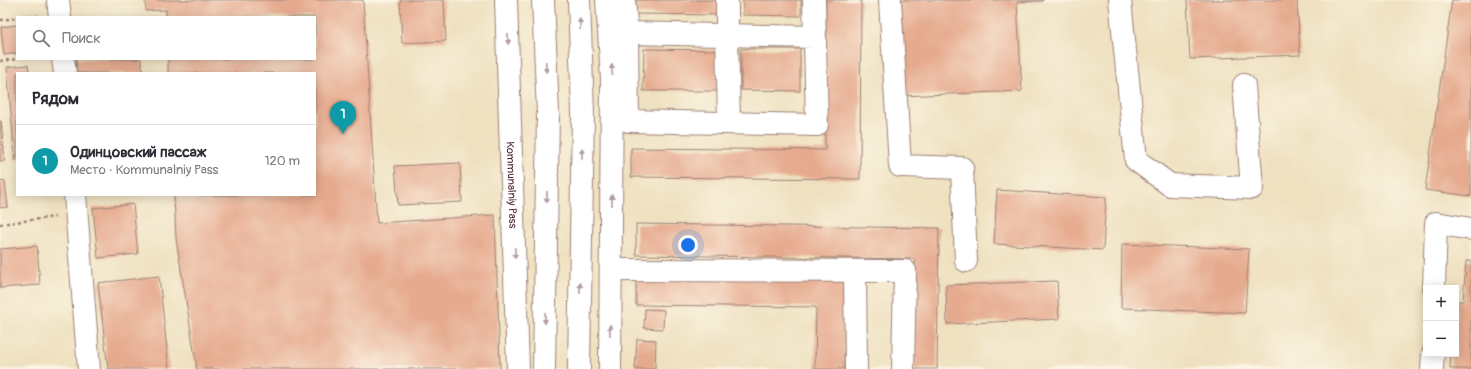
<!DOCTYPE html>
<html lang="ru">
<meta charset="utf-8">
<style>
:root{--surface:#fff;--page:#f2f2f3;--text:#2b2b33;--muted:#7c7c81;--line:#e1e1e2;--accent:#d1495b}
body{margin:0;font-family:Pangolin,sans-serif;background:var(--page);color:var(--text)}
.controls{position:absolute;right:12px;bottom:12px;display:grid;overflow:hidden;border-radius:0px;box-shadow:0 2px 10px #0003}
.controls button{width:36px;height:36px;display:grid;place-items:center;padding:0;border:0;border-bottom:1px solid var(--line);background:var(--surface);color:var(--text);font:20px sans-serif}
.you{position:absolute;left:688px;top:245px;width:14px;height:14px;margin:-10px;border:3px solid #fff;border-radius:50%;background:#1a73e8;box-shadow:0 0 0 6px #1a73e833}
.badge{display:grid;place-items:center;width:26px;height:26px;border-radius:50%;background:var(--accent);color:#fff;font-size:13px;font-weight:700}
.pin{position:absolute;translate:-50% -33px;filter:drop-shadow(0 1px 2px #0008)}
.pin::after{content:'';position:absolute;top:21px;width:14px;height:12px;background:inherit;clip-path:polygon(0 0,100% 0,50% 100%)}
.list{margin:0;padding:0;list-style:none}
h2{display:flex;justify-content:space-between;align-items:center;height:52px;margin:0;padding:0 16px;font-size:17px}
h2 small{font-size:13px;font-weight:400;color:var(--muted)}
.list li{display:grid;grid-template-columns:26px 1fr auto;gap:12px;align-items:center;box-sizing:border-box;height:72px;padding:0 16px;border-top:1px solid var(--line)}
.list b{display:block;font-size:15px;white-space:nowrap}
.list p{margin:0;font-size:13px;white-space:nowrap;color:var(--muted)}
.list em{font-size:13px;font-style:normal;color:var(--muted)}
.icon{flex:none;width:22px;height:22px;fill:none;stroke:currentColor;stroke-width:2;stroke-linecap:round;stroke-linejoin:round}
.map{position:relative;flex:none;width:1471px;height:369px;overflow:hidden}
.search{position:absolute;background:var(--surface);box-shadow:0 2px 10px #0003;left:16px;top:16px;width:300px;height:44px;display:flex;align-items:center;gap:10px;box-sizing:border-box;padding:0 14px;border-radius:0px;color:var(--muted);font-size:15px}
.panel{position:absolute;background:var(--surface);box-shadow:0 2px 10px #0003;left:16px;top:72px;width:300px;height:124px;border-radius:0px}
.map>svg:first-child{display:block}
.building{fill:#e6ab8f}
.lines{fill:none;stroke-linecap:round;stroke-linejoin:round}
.minor-casing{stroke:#9c8076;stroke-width:24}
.major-casing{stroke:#9c8076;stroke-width:24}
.path{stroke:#9c8076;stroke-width:2.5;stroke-dasharray:3 3;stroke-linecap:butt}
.minor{stroke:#fff;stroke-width:22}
.major{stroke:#fff;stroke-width:22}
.oneway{fill:#ae9aa0}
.labels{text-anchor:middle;stroke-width:3.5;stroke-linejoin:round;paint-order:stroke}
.street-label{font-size:11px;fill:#4a1f2b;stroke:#fcf5e5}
</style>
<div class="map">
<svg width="1471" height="369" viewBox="0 0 1471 369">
<rect width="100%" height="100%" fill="#fcf5e5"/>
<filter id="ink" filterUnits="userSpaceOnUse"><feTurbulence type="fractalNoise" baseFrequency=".025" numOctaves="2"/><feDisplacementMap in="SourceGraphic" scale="8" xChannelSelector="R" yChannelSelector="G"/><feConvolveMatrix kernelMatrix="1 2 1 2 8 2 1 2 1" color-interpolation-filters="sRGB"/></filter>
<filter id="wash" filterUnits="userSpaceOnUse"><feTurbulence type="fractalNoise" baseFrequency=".012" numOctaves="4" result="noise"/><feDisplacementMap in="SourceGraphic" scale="16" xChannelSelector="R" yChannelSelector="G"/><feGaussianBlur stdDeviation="0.9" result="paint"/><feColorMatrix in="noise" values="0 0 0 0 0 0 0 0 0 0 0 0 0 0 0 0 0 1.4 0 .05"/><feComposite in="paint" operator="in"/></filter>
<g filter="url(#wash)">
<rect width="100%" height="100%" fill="#efe1c0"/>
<g id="blocks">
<path class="building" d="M 145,0 L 363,0 L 377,223 L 495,215 L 500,369 L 197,369 L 176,238 L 174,195 L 315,195 L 315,73 L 168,73 L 168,59 L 315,59 L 315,17 L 166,17 L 166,10 L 146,11 Z
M 400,0 L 444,0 L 446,41 L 402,43 Z
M 636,0 L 719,0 L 718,15 L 636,14 Z
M 743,0 L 801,0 L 801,16 L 743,15 Z
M 826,0 L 861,0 L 860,179 L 631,177 L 631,148 L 825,150 Z
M 897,0 L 1043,0 L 1043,1 L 1017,2 L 1022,91 L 901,96 Z
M 1187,0 L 1297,0 L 1300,55 L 1190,59 Z
M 1452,0 L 1471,0 L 1471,196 L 1425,190 Z
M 17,25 L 17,53 L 4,55 L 1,27 Z
M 644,49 L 718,50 L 717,91 L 643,91 Z
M 741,49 L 800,49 L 800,91 L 741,90 Z
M 76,59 L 141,59 L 143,73 L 77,73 Z
M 28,65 L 29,73 L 17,73 L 17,160 L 15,160 L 7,67 Z
M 0,121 L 1,121 L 5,161 L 0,161 Z
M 460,163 L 462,202 L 398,205 L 395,166 Z
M 5,181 L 8,207 L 0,208 L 0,182 Z
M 997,190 L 1106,197 L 1103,250 L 994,244 Z
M 133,204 L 138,254 L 98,258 L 93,208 Z
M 636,224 L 939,228 L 937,369 L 914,369 L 915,259 L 636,255 Z
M 1122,244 L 1249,249 L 1245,313 L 1121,308 Z
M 37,246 L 40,285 L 0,288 L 0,249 Z
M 1466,261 L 1471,261 L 1471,369 L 1450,369 L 1451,354 L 1456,354 L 1456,301 L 1463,301 Z
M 159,276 L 169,369 L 108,369 L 98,283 Z
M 636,276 L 845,279 L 844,369 L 815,369 L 816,307 L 636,305 Z
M 1057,281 L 1059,319 L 947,324 L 946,285 Z
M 645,309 L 664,310 L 663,329 L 644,328 Z
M 637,339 L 656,340 L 655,369 L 635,369 Z"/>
</g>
</g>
<g filter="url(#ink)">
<use href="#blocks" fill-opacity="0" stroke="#9c8076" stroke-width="1"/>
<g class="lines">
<g class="minor-casing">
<g id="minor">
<path d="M 58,0 L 60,17"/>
<path id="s1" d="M 506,0 L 518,369"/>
<path d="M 607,0 L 612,79 L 610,369"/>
<path d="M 727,0 L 727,35 L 729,123"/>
<path d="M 814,0 L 817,125 L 628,121 L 627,33 L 815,37"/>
<path d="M 890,0 L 900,166 L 962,168 L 966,261"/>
<path d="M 1120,0 L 1136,160 L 1170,185 L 1252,188 L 1244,85"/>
<path d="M 612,34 L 627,33 L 624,0"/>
<path d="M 63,59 L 65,73"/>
<path d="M 75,195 L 89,369"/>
<path d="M 611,270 L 905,271 L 903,369"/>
<path d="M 855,271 L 856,369"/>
<path d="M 1434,288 L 1436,223 L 1471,229"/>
<path d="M 1432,369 L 1433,354"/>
</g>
</g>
<g class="major-casing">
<path id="major" d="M 543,0 L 548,113 L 544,369
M 579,369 L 583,113 L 579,0"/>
</g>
<path class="path" d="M 30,17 L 40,16
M 0,20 L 17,18
M 0,61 L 18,59
M 0,224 L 55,217"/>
<use href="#minor" class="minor"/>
<use href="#major" class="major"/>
</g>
<defs><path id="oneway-solid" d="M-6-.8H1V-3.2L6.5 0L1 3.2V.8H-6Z"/></defs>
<g class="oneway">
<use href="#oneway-solid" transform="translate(580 24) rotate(-92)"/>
<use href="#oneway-solid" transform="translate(508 39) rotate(87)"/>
<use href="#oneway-solid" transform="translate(546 67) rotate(87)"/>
<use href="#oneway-solid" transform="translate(612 70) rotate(-94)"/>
<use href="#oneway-solid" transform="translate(582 154) rotate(-89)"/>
<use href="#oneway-solid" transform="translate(547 197) rotate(91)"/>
<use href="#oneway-solid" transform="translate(612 200) rotate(-90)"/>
<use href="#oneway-solid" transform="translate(515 253) rotate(88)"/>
<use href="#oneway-solid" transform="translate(580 288) rotate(-89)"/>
<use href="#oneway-solid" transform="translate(545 318) rotate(91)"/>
<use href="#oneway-solid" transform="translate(610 330) rotate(-89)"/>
</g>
</g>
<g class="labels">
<g class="street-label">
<text dy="4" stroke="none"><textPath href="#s1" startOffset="185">Kommunalniy Pass</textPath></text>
</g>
</g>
</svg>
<div class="controls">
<button>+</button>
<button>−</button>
</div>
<div class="you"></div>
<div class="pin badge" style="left:343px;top:134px;background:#0f9aa8">1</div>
<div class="search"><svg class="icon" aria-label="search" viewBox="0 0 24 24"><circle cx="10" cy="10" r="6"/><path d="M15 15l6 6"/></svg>Поиск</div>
<section class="panel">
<h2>Рядом<small></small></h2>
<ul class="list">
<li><span class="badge" style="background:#0f9aa8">1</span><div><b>Одинцовский пассаж</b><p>Место · Kommunalniy Pass</p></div><em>120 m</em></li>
</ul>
</section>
</div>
